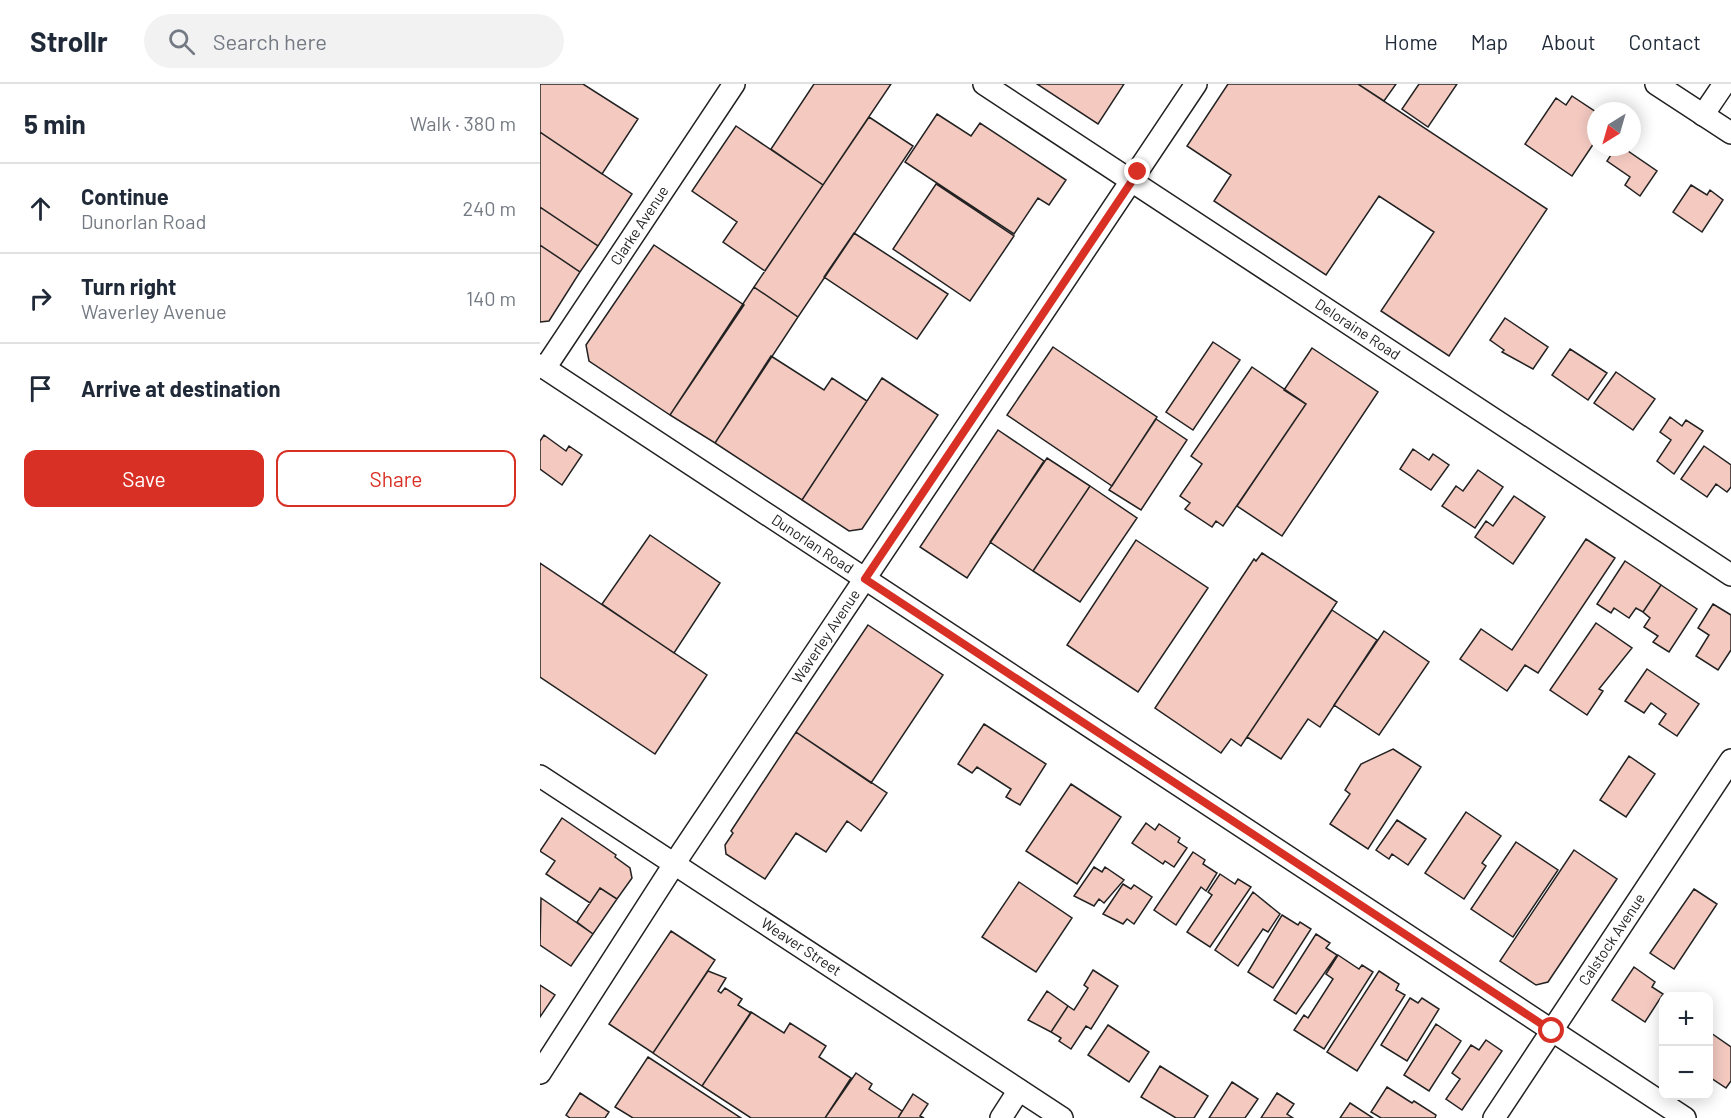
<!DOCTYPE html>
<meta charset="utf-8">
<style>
:root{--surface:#fff;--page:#f2f2f3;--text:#1f2937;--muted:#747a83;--line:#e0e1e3;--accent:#d93025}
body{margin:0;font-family:Barlow,sans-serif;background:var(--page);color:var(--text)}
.controls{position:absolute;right:18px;bottom:18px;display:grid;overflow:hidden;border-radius:12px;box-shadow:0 3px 15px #0003}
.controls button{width:54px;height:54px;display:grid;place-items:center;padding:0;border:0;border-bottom:2px solid var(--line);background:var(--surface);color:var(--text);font:30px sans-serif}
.compass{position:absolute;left:1047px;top:18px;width:54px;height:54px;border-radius:50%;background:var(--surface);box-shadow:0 3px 15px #0003;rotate:217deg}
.stop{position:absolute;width:18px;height:18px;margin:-14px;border:4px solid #d93025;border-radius:50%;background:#fff}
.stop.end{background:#d93025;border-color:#fff;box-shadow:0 2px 6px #0008}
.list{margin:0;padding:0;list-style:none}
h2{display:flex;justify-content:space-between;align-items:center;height:78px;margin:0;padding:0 24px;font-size:26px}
h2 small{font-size:20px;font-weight:400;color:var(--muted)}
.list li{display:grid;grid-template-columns:39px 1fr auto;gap:18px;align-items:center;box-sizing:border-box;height:90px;padding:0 24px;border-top:2px solid var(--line)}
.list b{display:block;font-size:22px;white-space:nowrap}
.list p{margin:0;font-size:20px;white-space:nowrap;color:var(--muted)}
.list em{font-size:20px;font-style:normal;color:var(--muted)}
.actions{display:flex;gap:12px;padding:18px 24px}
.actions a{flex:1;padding:14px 0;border:2px solid var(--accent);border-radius:12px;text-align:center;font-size:21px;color:var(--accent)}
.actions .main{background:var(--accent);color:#fff}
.icon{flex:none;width:33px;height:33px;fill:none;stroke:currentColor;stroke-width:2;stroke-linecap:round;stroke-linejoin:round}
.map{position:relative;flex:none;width:1191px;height:1034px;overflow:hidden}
header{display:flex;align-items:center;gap:36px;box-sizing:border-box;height:84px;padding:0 30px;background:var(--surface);border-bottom:2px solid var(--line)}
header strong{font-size:28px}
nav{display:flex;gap:33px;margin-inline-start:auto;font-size:21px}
.search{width:420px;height:54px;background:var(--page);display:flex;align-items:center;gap:15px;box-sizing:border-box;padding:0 21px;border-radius:33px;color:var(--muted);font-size:22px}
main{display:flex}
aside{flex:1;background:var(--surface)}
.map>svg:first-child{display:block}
.building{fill:#f3c9c0;stroke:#222;stroke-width:1.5}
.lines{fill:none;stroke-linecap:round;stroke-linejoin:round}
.minor-casing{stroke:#222;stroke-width:24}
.minor{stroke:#fff;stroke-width:21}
.route{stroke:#d93025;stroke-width:8}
.labels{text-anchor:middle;stroke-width:4.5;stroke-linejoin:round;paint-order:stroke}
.street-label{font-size:15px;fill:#222;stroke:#fff}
</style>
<header>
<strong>Strollr</strong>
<div class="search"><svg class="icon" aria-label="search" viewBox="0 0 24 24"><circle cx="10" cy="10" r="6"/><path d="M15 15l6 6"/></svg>Search here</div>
<nav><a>Home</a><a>Map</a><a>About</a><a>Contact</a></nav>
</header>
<main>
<aside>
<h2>5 min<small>Walk · 380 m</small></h2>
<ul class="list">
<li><svg class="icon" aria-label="ahead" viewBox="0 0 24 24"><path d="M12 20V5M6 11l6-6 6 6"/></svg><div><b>Continue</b><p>Dunorlan Road</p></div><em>240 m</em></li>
<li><svg class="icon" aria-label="right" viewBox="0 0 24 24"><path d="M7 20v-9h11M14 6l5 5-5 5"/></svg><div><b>Turn right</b><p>Waverley Avenue</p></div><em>140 m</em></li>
<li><svg class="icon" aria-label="arrive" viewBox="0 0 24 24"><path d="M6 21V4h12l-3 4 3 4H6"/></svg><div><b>Arrive at destination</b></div></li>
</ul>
<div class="actions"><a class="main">Save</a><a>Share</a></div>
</aside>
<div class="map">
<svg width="1191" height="1034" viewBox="0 0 1191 1034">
<rect width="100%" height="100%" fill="#fff"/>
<path class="building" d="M 0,0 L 43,0 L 98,35 L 62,90 L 0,48 Z
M 274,0 L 351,0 L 283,101 L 231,65 Z
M 497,0 L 584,0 L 558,40 Z
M 688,0 L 818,0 L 1007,125 L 909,272 L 841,227 L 894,148 L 839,112 L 786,191 L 674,117 L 691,91 L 647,62 Z
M 818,0 L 856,0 L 844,17 Z
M 879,0 L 917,0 L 888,43 L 862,25 Z
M 1032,12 L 1056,28 L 1056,56 L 1032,92 L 985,60 L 1016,14 L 1026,21 Z
M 397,30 L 431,52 L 440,39 L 526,96 L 509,121 L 498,114 L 474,150 L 365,78 Z
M 329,33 L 373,62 L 258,233 L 214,203 Z
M 196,42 L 283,101 L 225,187 L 183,158 L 197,138 L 152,107 Z
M 0,48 L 92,110 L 58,162 L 0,123 Z
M 1076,63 L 1082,63 L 1117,87 L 1100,112 L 1085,101 L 1090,93 L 1067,77 Z
M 396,100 L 474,152 L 430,217 L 353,165 Z
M 1151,101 L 1167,111 L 1170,106 L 1183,116 L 1162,148 L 1133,128 Z
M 0,123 L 58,162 L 40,188 L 0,161 Z
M 314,149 L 408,210 L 377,255 L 284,193 Z
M 0,161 L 40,188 L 9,237 L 0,238 Z
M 114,161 L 204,221 L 130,331 L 49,277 L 46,261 Z
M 214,203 L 258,233 L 175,359 L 130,331 Z
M 965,234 L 1008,263 L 993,285 L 962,268 L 964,266 L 950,256 Z
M 673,258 L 700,276 L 653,346 L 626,328 Z
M 513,263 L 617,333 L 572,402 L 467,331 Z
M 772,264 L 838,308 L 742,452 L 697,422 L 766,320 L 744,306 Z
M 1030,265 L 1067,289 L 1048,316 L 1012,291 Z
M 231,272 L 284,306 L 292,294 L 327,317 L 262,416 L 175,359 Z
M 712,283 L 766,320 L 683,442 L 676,437 L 672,443 L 645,425 L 650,419 L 640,412 L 662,380 L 651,372 Z
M 1076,288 L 1115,315 L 1093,346 L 1054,319 Z
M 342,294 L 398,331 L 322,445 L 309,447 L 262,416 Z
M 1130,333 L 1142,342 L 1146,336 L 1163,347 L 1134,390 L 1117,377 L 1131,356 L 1120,348 Z
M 616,335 L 647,356 L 601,426 L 569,406 Z
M 458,346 L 504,377 L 427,494 L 380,463 Z
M 4,351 L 26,367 L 29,362 L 42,371 L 22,401 L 0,385 L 0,357 Z
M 1164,362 L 1191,381 L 1191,403 L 1187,408 L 1176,400 L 1167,413 L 1141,395 Z
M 873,365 L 889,376 L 893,370 L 909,381 L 891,406 L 860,385 Z
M 507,374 L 550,402 L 493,487 L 450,458 Z
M 938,386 L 963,403 L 935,444 L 902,422 L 916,402 L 923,407 Z
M 550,402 L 597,434 L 540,518 L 493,487 Z
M 974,412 L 1005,433 L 973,480 L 935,453 L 946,437 L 953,442 Z
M 110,451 L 180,499 L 134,569 L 62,520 Z
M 1046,455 L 1075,474 L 998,589 L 985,581 L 967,607 L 920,575 L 941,545 L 972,566 Z
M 596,456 L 668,504 L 598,608 L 527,561 Z
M 722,469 L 797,518 L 701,662 L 691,655 L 681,669 L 615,624 L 714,475 L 716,477 Z
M 1085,477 L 1121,501 L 1103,528 L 1096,524 L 1089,534 L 1074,524 L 1071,529 L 1057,520 Z
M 0,479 L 167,591 L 115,670 L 0,593 Z
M 1121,501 L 1157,525 L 1129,568 L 1113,558 L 1118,552 L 1104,543 L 1110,534 L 1103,528 Z
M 1173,520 L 1191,531 L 1191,566 L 1178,586 L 1156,572 L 1169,551 L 1158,544 Z
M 792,526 L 837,556 L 780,643 L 768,635 L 741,675 L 707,653 Z
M 1056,539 L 1092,564 L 1059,605 L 1063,607 L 1047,631 L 1010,606 Z
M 328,541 L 403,591 L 331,699 L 256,648 Z
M 844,547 L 889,578 L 839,651 L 794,621 Z
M 1107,585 L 1159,620 L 1137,652 L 1119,640 L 1126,630 L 1111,619 L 1104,629 L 1085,617 Z
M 444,640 L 506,680 L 480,721 L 466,713 L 471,705 L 437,683 L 432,689 L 418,680 Z
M 256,648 L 347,709 L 321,747 L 307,737 L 286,768 L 256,749 L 225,795 L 186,770 L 185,761 L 193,749 L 191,747 Z
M 853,665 L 881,683 L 828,765 L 790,740 L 810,710 L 805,706 L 821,680 Z
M 1089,672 L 1115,690 L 1086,733 L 1060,716 Z
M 531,700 L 581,733 L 537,800 L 486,767 Z
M 926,728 L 961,752 L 942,779 L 946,782 L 924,815 L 885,789 Z
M 22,734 L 76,771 L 75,773 L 90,784 L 92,794 L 77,815 L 60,804 L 50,819 L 6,790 L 15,777 L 0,767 Z
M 857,736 L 886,755 L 868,781 L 852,770 L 849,775 L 836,766 Z
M 606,739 L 615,746 L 619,740 L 640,754 L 638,758 L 647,764 L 634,783 L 625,777 L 623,780 L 592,759 Z
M 976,758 L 1018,786 L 973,853 L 931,825 Z
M 1034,766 L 1077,795 L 1008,898 L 996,901 L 960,877 Z
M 653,768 L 665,776 L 663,780 L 677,789 L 666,807 L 661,803 L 636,841 L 614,826 Z
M 554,783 L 562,788 L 565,783 L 584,796 L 564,819 L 559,815 L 554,822 L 534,812 Z
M 680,790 L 695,800 L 698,795 L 711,803 L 670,863 L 647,848 L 672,811 L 668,808 Z
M 479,798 L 532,834 L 496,888 L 442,853 Z
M 583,800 L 591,805 L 594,801 L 612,813 L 594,840 L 587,835 L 583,840 L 563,830 Z
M 60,804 L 77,815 L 53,850 L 37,838 Z
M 1154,805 L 1177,820 L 1134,885 L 1110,869 Z
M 713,808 L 740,830 L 728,848 L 723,845 L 698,882 L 675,866 Z
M 1,814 L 53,850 L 31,882 L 0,861 Z
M 742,831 L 758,841 L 760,838 L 771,845 L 733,904 L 708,888 Z
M 131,847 L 175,876 L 113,969 L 69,940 Z
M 776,850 L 790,859 L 786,864 L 797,871 L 756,930 L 734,916 Z
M 798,871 L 819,885 L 822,881 L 833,888 L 784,965 L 754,946 L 764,931 L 768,934 L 793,895 L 786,890 Z
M 1094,883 L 1115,898 L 1112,903 L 1123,910 L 1105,938 L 1072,916 Z
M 553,886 L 578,902 L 551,945 L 546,942 L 531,965 L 519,957 L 521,954 L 511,948 L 528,922 L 534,926 L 548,904 L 544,901 Z
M 168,887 L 186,894 L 178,907 L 181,909 L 185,904 L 202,915 L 198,921 L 211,929 L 162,1002 L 113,969 Z
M 839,887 L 859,900 L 856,906 L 865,911 L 817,987 L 787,968 Z
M 0,901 L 15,911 L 0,933 Z
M 507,907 L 528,922 L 511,948 L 488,936 Z
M 870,914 L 878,919 L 882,914 L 899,925 L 867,977 L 841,961 Z
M 211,928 L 244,949 L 250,939 L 286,962 L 279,973 L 311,994 L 285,1034 L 211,1034 L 162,1002 Z
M 896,940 L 921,957 L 889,1007 L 864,991 Z
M 568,941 L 609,968 L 589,998 L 548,971 Z
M 1171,949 L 1191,963 L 1191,997 L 1186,1004 L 1168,992 L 1168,954 Z
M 946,956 L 962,967 L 922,1026 L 906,1015 L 920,995 L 912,989 L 931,961 L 939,966 Z
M 108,973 L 201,1034 L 93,1034 L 75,1023 Z
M 620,982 L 668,1012 L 654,1034 L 636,1034 L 601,1013 Z
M 316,989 L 332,1000 L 329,1005 L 362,1027 L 358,1034 L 285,1034 Z
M 692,998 L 718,1015 L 705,1034 L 669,1034 Z
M 847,1003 L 872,1019 L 874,1017 L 896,1031 L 895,1034 L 841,1034 L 831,1028 Z
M 40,1009 L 69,1028 L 65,1034 L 30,1034 L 26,1031 Z
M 737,1009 L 754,1020 L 747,1030 L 753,1034 L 721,1034 Z
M 373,1010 L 388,1020 L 380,1032 L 384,1034 L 358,1034 Z
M 810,1019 L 833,1034 L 800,1034 Z"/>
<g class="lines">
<g class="minor-casing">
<g id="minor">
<path id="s1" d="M 444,0 L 1191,491"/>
<path d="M 1116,0 L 1191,49"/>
<path d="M 1163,31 L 1184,0"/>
<path id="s2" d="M 0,281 L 1145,1034"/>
<path id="s3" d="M 5,284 L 194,0"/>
<path id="s4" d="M 0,692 L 522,1034"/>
<path id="s5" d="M 0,989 L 142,768 L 656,0"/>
<path d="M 461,1034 L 479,1006"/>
<path id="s6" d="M 954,1034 L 1191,676"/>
</g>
</g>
<use href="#minor" class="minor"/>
</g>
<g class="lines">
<path class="route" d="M 598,88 L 325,495 L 1012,947"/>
</g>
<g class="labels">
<g class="street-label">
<text dy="5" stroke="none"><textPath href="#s3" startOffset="171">Clarke Avenue</textPath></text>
<text dy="5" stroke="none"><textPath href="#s1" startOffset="447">Deloraine Road</textPath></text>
<text dy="5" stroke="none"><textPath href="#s2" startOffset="326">Dunorlan Road</textPath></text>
<text dy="5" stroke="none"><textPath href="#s5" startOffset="522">Waverley Avenue</textPath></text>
<text dy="5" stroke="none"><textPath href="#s6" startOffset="214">Calstock Avenue</textPath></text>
<text dy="5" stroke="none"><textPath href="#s4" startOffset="312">Weaver Street</textPath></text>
</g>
</g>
</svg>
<div class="controls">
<button>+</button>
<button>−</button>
</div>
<svg class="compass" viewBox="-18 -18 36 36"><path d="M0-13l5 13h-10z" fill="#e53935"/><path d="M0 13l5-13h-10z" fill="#747a83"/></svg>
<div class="stop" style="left:1012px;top:947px"></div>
<div class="stop end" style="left:598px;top:88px"></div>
</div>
</main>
